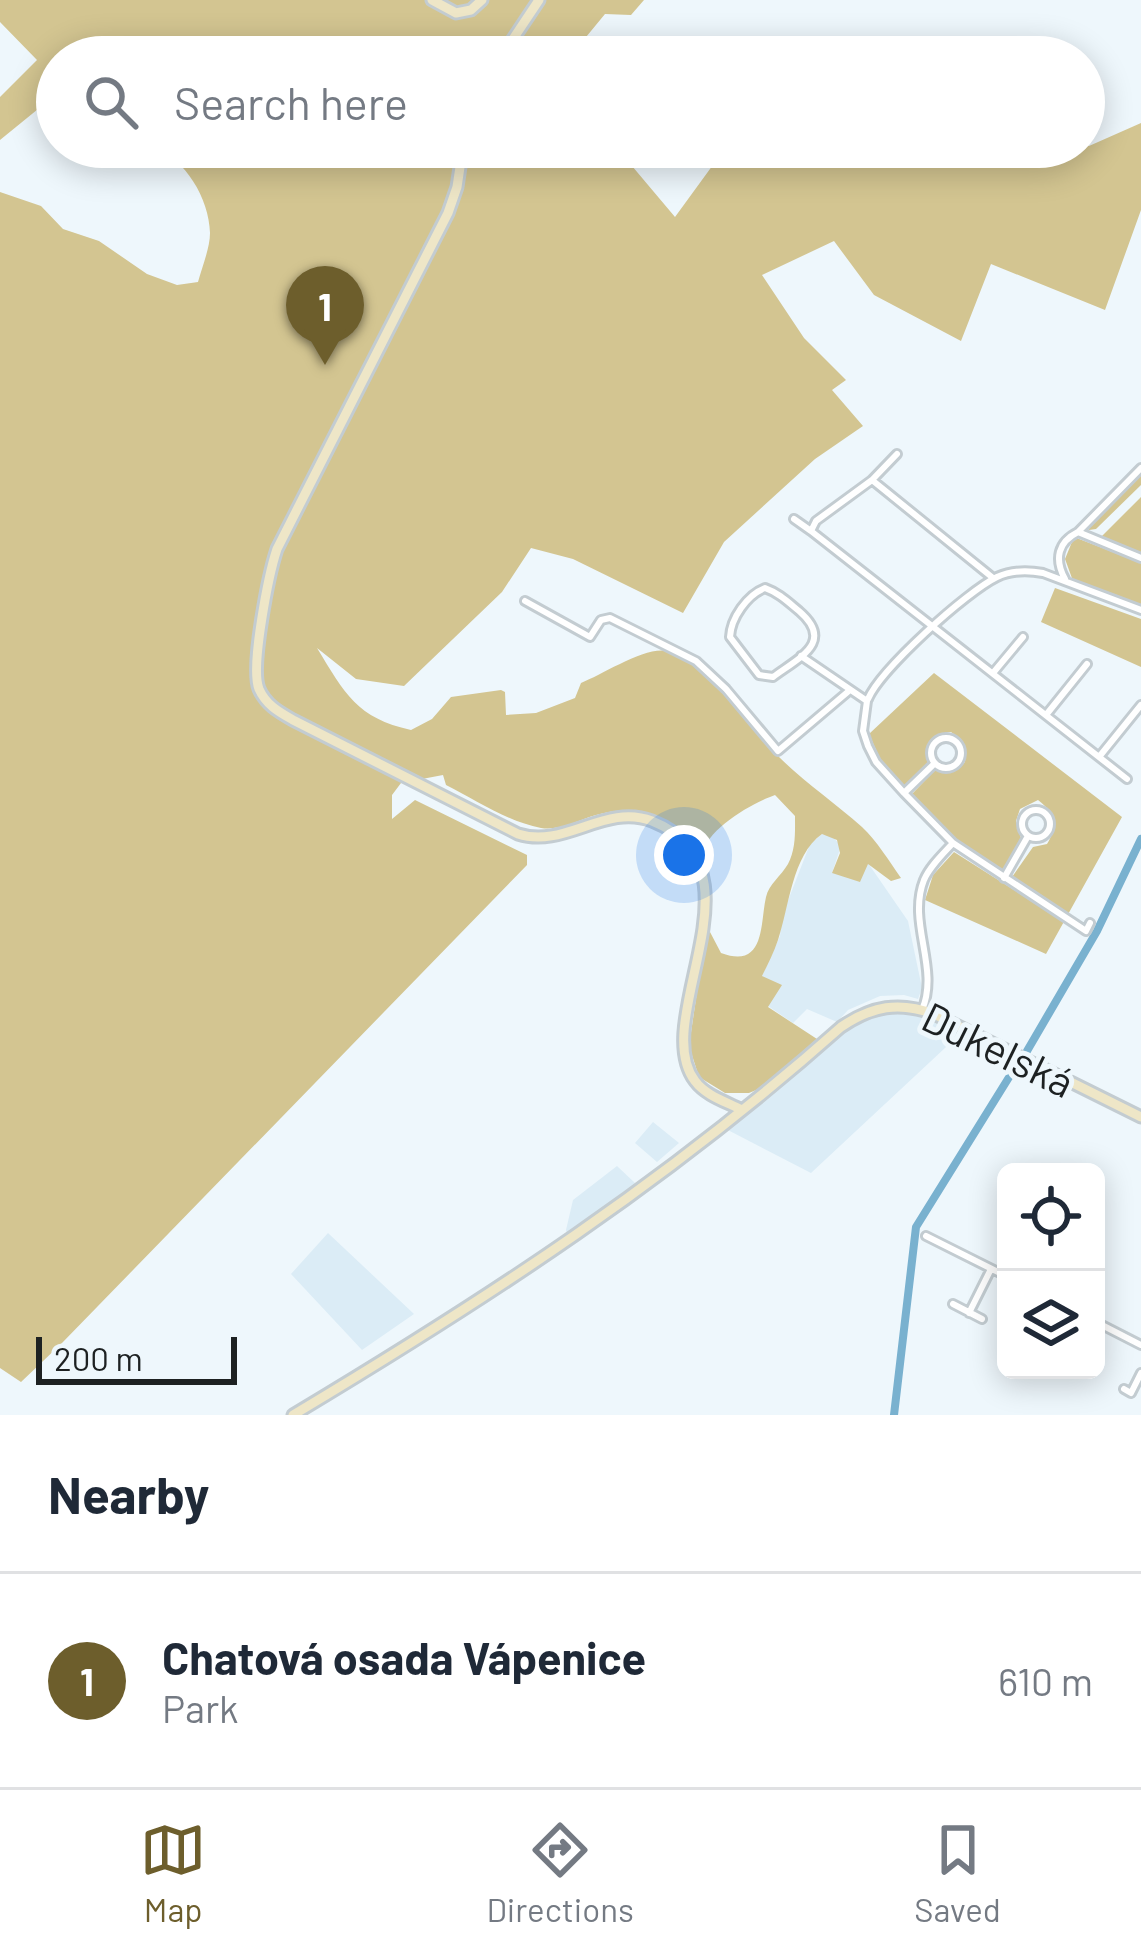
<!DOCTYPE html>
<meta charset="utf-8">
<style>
:root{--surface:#fff;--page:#f6f6f7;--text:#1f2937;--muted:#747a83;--line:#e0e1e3;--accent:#6d5e2c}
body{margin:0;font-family:Barlow,sans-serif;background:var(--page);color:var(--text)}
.controls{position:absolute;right:36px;bottom:36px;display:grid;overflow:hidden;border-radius:18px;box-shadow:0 6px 30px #0003}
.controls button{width:108px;height:108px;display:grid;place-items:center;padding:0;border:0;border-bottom:3px solid var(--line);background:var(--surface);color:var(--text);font:60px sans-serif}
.scale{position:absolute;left:36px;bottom:30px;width:201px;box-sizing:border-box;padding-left:12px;border:6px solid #1d2122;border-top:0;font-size:33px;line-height:42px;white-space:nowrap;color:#1d2122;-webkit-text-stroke:9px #eef7fc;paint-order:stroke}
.you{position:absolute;left:684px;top:855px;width:42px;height:42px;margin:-30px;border:9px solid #fff;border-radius:50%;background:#1a73e8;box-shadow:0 0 0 18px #1a73e833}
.badge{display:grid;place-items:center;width:78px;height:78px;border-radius:50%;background:var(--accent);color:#fff;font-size:39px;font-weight:700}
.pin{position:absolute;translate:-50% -99px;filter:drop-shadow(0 3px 6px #0008)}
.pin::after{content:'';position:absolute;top:63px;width:42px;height:36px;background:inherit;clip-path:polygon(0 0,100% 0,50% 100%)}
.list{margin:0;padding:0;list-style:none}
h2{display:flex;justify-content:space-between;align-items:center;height:156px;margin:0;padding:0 48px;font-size:51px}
h2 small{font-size:39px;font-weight:400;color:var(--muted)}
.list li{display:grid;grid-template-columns:78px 1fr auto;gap:36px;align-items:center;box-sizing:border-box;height:216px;padding:0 48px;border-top:3px solid var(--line)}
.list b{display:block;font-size:45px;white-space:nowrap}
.list p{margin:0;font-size:39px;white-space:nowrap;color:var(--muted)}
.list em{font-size:39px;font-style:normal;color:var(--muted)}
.icon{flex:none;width:66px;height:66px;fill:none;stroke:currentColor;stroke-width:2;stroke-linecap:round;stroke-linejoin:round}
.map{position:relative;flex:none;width:1141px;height:1415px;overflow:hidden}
.search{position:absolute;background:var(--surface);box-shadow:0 6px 30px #0003;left:36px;right:36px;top:36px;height:132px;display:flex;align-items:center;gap:30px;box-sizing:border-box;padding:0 42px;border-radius:66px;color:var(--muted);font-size:45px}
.sheet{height:372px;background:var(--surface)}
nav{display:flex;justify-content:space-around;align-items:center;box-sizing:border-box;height:168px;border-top:3px solid var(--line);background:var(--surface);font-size:33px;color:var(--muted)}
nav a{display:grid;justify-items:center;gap:6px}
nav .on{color:var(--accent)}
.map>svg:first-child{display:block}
.built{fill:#dbecf6}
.green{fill:#d3c591}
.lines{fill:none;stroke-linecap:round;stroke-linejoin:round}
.canal{stroke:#79b1cf;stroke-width:8}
.street-casing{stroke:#c3ccd1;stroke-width:12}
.secondary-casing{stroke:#c3ccd1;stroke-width:15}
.street{stroke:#fff;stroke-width:6}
.secondary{stroke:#eee6c7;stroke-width:9}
.labels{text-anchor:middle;stroke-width:10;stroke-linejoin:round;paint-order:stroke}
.street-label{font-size:42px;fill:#1d2122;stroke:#eef7fc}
</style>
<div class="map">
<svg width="1141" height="1415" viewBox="0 0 1141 1415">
<rect width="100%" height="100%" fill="#eef7fc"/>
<path class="built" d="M 822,834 L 832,836 L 841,846 L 832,873 L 868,863 L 908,921 L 922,988 L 918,999 L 904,995 L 880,996 L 848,1010 L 837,1022 L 807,1009 L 793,1023 L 768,1006 L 762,976 L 780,936 L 782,916 L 810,844 Z
M 898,1010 L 924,1013 L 960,1034 L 811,1173 L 724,1128 L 860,1018 Z
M 653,1122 L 679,1143 L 657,1162 L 635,1143 Z
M 617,1166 L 635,1183 L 627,1197 L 568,1238 L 566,1230 L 573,1200 Z
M 328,1233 L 414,1314 L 362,1350 L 291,1274 Z"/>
<path class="green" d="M 0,0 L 644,0 L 631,15 L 605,14 L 577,48 L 588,57 L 57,57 L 57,110 L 43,105 L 0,140 L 0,97 L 37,60 L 0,22 Z
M 1141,123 L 1141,210 L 1105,310 L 991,264 L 961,341 L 874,295 L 834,241 L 762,275 L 804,338 L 846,380 L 832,390 L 863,426 L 815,459 L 724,542 L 683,613 L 573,559 L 531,548 L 502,592 L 404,686 L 356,679 L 317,648 C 345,694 357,718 411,730 L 432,719 L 451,697 L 501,690 L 505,692 L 506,715 L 536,713 L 575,698 L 581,683 C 602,675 644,647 666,651 C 713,658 746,725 778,756 C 804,782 834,802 862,827 C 877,841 889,861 901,878 L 891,881 L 868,864 L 860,882 L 832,873 L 840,853 L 837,840 L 822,834 C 792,855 789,908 778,940 C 774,952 768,964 762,976 L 782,985 L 768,1007 L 817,1039 L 761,1088 L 749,1093 L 725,1093 L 699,1077 L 689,1046 L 706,931 L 710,932 L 721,953 C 766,970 760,922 766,897 C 769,884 781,876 788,864 C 796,849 795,832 795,816 L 775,795 C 750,804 707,829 701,856 C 678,819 639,802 596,815 C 578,820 560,831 541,828 C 508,822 476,800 446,785 L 443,775 L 401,783 L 392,795 L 392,819 L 415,800 L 527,855 L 527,865 L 62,1343 L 21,1382 L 0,1368 L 0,192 L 41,206 L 63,229 L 99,241 L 147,274 L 177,285 L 198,282 C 202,267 210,248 210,233 C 209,198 185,159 154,147 L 616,147 L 675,217 L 726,147 L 875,147 L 920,164 L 932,147 L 1084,147 L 1084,143 L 1089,146 Z
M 1141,472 L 1141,485 L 1096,529 L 1089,530 L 1087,527 Z
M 1141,497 L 1141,553 L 1101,537 Z
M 1074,537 L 1141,563 L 1141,605 L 1073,581 L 1065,559 Z
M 1055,588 L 1141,619 L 1141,667 L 1041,622 Z
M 934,673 L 1122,817 L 1046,954 L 925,900 L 933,875 L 954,852 L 1049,912 L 1053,903 L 1012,877 L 1033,847 L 1047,844 C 1059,825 1055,813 1038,800 L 1020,809 L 1016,821 L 1021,838 L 1003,871 L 957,840 L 912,794 L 935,770 L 953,772 L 965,762 C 966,748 963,740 951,732 C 932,734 923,743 928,763 L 904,786 L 880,759 L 869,734 Z"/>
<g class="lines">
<path class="canal" d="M 1027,1051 L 1097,931 L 1141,839
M 894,1415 L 916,1227 L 1016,1066"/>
<g class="street-casing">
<path id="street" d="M 872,480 L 897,454
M 794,519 L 811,531
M 1078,532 L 1141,468
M 993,578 L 872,480 L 816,521 L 811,531 L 1127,779
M 1065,579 C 1054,559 1058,542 1078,532 L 1141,558
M 765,588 C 779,593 788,602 799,611 C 835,642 800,657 773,677 L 759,675 L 730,637 C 731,618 747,595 765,588 Z
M 525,601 L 590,637 L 601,620 L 610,618 L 696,661 L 726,689 L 778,751 L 850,690
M 801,656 L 867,701 L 863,731 L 868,746 L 876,762 L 904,793 L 953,843 L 1086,931 L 1090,923
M 993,673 L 1023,637
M 868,699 C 881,669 966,592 997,577 C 1012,570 1027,570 1043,573 L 1141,610
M 1046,715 L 1087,664
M931 753a15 15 0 1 1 30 0a15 15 0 1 1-30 0Z
M 1099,757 L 1141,705
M 904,793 L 935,763
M1022 824a14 14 0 1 1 28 0a14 14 0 1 1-28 0Z
M 1004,878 L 1028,836
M 922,1010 C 940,968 907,923 924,880 C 930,866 943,854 953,843
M 926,1236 L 1006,1276
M 953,1304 L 982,1319
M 969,1313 L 991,1269
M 1096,1322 L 1141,1345
M 1124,1389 L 1131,1393 L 1141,1373"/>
</g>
<g class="secondary-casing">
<path id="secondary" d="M 432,0 L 456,13 L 471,10 L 482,0
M 501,57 L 539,0
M 463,147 L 457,187 L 448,213 L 277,549 C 269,573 250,667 259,689 C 266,705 279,712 293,720 L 518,834 C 565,849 605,803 652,821 C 770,868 648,1019 695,1081 C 706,1096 727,1102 742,1110
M 293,1415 C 490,1297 669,1180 841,1027 C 872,1006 899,1001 934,1014 L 1141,1117"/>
</g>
<use href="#street" class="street"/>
<use href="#secondary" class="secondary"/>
</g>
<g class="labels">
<g class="street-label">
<text transform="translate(998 1050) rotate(26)" y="15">Dukelská</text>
</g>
</g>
</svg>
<div class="controls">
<button><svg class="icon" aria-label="locate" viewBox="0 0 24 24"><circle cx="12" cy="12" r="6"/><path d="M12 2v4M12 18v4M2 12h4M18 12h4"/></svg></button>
<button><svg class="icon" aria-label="layers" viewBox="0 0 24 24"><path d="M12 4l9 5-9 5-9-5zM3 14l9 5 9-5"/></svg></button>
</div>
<div class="scale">200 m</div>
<div class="you"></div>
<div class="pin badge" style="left:325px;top:365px">1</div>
<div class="search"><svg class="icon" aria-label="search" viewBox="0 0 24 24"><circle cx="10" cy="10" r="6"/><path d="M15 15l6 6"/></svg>Search here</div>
</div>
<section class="sheet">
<h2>Nearby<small></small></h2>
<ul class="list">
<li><span class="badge">1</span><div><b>Chatová osada Vápenice</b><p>Park</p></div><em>610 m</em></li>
</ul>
</section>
<nav>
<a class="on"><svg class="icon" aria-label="map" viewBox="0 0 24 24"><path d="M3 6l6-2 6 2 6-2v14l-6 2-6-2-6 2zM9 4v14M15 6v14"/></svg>Map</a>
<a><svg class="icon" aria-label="directions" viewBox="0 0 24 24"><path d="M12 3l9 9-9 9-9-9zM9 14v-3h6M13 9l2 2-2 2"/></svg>Directions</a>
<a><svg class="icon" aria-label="saved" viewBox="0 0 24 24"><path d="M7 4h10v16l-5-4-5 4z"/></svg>Saved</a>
</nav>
